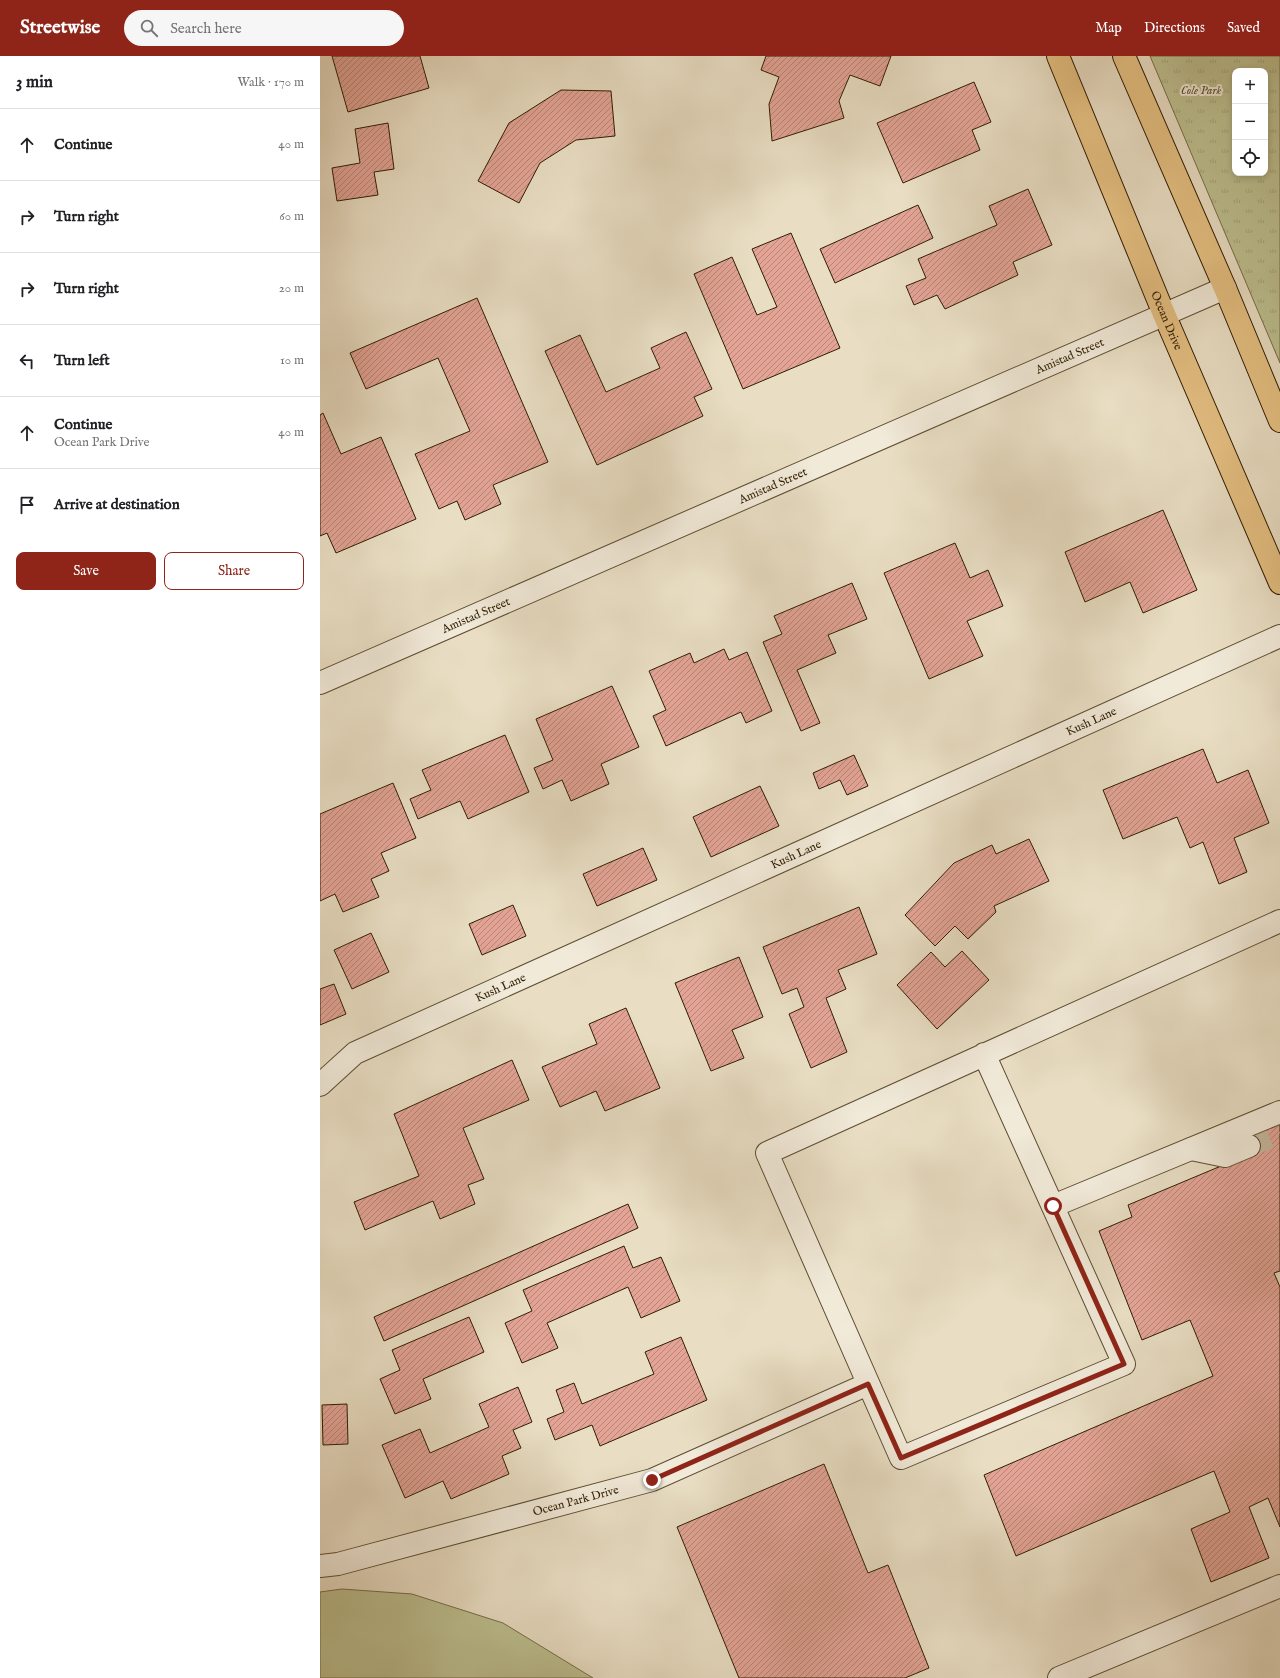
<!DOCTYPE html>
<meta charset="utf-8">
<style>
:root{--surface:#fff;--page:#f6f6f6;--text:#202124;--muted:#757577;--line:#e0e0e0;--accent:#8f2418}
body{margin:0;font-family:"IM FELL English",serif;background:var(--page);color:var(--text)}
.controls{position:absolute;right:12px;top:12px;display:grid;overflow:hidden;border-radius:8px;box-shadow:0 2px 6px #0003}
.controls button{width:36px;height:36px;display:grid;place-items:center;padding:0;border:0;border-bottom:1px solid var(--line);background:var(--surface);color:var(--text);font:20px sans-serif}
.stop{position:absolute;width:12px;height:12px;margin:-9px;border:3px solid #8f2418;border-radius:50%;background:#fff}
.stop.end{background:#8f2418;border-color:#fff;box-shadow:0 1px 4px #0008}
.list{margin:0;padding:0;list-style:none}
h2{display:flex;justify-content:space-between;align-items:center;height:52px;margin:0;padding:0 16px;font-size:17px}
h2 small{font-size:13px;font-weight:400;color:var(--muted)}
.list li{display:grid;grid-template-columns:26px 1fr auto;gap:12px;align-items:center;box-sizing:border-box;height:72px;padding:0 16px;border-top:1px solid var(--line)}
.list b{display:block;font-size:15px;white-space:nowrap}
.list p{margin:0;font-size:13px;white-space:nowrap;color:var(--muted)}
.list em{font-size:13px;font-style:normal;color:var(--muted)}
.actions{display:flex;gap:8px;padding:12px 16px}
.actions a{flex:1;padding:9px 0;border:1px solid var(--accent);border-radius:8px;text-align:center;font-size:14px;color:var(--accent)}
.actions .main{background:var(--accent);color:#fff}
.icon{flex:none;width:22px;height:22px;fill:none;stroke:currentColor;stroke-width:2;stroke-linecap:round;stroke-linejoin:round}
.map{position:relative;flex:none;width:960px;height:1622px;overflow:hidden}
header{display:flex;align-items:center;gap:24px;box-sizing:border-box;height:56px;padding:0 20px;background:var(--accent);color:#fff}
header strong{font-size:19px}
nav{display:flex;gap:22px;margin-inline-start:auto;font-size:14px}
.search{width:280px;height:36px;background:var(--page);display:flex;align-items:center;gap:10px;box-sizing:border-box;padding:0 14px;border-radius:22px;color:var(--muted);font-size:15px}
main{display:flex}
aside{flex:1;background:var(--surface)}
.map>svg:first-child{display:block}
.park{fill:url(#park-tufts);stroke:#766e49;fill-rule:evenodd}
.pitch{fill:#bdbf90;stroke:#766e49}
.building{fill:url(#building-hatch);stroke:#2f1d02}
.lines{fill:none;stroke-linecap:round;stroke-linejoin:round}
.minor-tunnel{stroke:#c4b79d;stroke-width:22;stroke-dasharray:22 11;stroke-linecap:butt}
.minor-casing{stroke:#5e4d32;stroke-width:24}
.major-casing{stroke:#2f1d02;stroke-width:24}
.minor{stroke:#f1ead9;stroke-width:22}
.major{stroke:#e4bf82;stroke-width:22}
.route{stroke:#8f2418;stroke-width:5}
.labels{text-anchor:middle;stroke-width:4;stroke-linejoin:round;paint-order:stroke}
.park-label{font-size:12px;font-style:italic;fill:#5a4e2d;stroke:#f1ead9}
.street-label{font-size:12px;fill:#2f1d02;stroke:#f1ead9}
</style>
<header>
<strong>Streetwise</strong>
<div class="search"><svg class="icon" aria-label="search" viewBox="0 0 24 24"><circle cx="10" cy="10" r="6"/><path d="M15 15l6 6"/></svg>Search here</div>
<nav><a>Map</a><a>Directions</a><a>Saved</a></nav>
</header>
<main>
<aside>
<h2>3 min<small>Walk · 170 m</small></h2>
<ul class="list">
<li><svg class="icon" aria-label="ahead" viewBox="0 0 24 24"><path d="M12 20V5M6 11l6-6 6 6"/></svg><div><b>Continue</b></div><em>40 m</em></li>
<li><svg class="icon" aria-label="right" viewBox="0 0 24 24"><path d="M7 20v-9h11M14 6l5 5-5 5"/></svg><div><b>Turn right</b></div><em>60 m</em></li>
<li><svg class="icon" aria-label="right" viewBox="0 0 24 24"><path d="M7 20v-9h11M14 6l5 5-5 5"/></svg><div><b>Turn right</b></div><em>20 m</em></li>
<li><svg class="icon" aria-label="left" viewBox="0 0 24 24"><path d="M17 20v-9H6M10 6l-5 5 5 5"/></svg><div><b>Turn left</b></div><em>10 m</em></li>
<li><svg class="icon" aria-label="ahead" viewBox="0 0 24 24"><path d="M12 20V5M6 11l6-6 6 6"/></svg><div><b>Continue</b><p>Ocean Park Drive</p></div><em>40 m</em></li>
<li><svg class="icon" aria-label="arrive" viewBox="0 0 24 24"><path d="M6 21V4h12l-3 4 3 4H6"/></svg><div><b>Arrive at destination</b></div></li>
</ul>
<div class="actions"><a class="main">Save</a><a>Share</a></div>
</aside>
<div class="map">
<svg width="960" height="1622" viewBox="0 0 960 1622">
<defs>
<pattern id="park-tufts" width="24" height="20" patternUnits="userSpaceOnUse"><rect width="24" height="20" fill="#bdbf90"/><path d="M3 7l-1-3M5 7V3M7 7l1-3M15 17l-1-3M17 17v-4M19 17l1-3" fill="none" stroke="#a3a47b"/></pattern>
<pattern id="building-hatch" width="6" height="6" patternUnits="userSpaceOnUse"><rect width="6" height="6" fill="#e3a496"/><path d="M-1 1l2-2M0 6l6-6M5 7l2-2" fill="none" stroke="#b88578"/></pattern>
</defs>
<rect width="100%" height="100%" fill="#e9dec4"/>
<filter id="stains"><feTurbulence type="fractalNoise" baseFrequency=".005" numOctaves="4"/><feColorMatrix values="0 0 0 0 .2 0 0 0 0 .09 0 0 0 0 .02 0 0 0 .5 -.17"/></filter>
<radialGradient id="worn" r=".72"><stop offset=".6" stop-color="#630" stop-opacity="0"/><stop offset="1" stop-color="#630" stop-opacity=".3"/></radialGradient>
<path class="park" d="M 830,0 L 960,0 L 960,307 ZM 915,15 L 945,15 L 945,117 L 915,117 Z"/>
<path class="pitch" d="M 22,1533 L 92,1538 L 183,1567 L 273,1622 L 0,1622 L 0,1536 Z"/>
<path class="building" d="M 12,0 L 100,0 L 109,32 L 28,56 Z
M 446,0 L 571,0 L 560,30 L 530,19 L 519,45 L 524,62 L 452,85 L 449,48 L 459,21 L 441,14 Z
M 654,26 L 671,66 L 652,74 L 660,94 L 583,127 L 557,67 Z
M 241,34 L 291,35 L 295,80 L 256,84 L 220,107 L 199,147 L 158,125 L 189,67 Z
M 68,67 L 74,113 L 54,116 L 58,139 L 17,145 L 12,112 L 40,107 L 35,73 Z
M 708,133 L 732,189 L 693,206 L 698,219 L 625,253 L 617,239 L 594,249 L 586,230 L 606,222 L 598,203 L 677,169 L 669,150 Z
M 598,149 L 613,182 L 515,227 L 500,193 Z
M 471,177 L 520,292 L 423,333 L 374,218 L 412,201 L 437,259 L 457,251 L 432,193 Z
M 157,242 L 228,406 L 173,429 L 181,448 L 145,464 L 137,445 L 119,453 L 95,398 L 150,375 L 118,302 L 46,333 L 30,297 Z
M 366,276 L 392,333 L 374,341 L 383,360 L 277,409 L 225,295 L 260,279 L 286,336 L 340,312 L 331,292 Z
M 3,357 L 21,398 L 61,381 L 96,463 L 16,497 L 7,477 L 0,480 L 0,359 Z
M 843,454 L 877,534 L 823,557 L 810,526 L 765,546 L 745,496 Z
M 635,487 L 650,522 L 668,514 L 683,550 L 647,565 L 663,600 L 609,623 L 564,517 Z
M 532,527 L 547,563 L 508,579 L 516,597 L 477,614 L 500,667 L 481,675 L 443,586 L 462,578 L 454,560 Z
M 404,593 L 409,604 L 427,596 L 452,655 L 426,667 L 421,656 L 346,690 L 333,660 L 346,654 L 329,615 L 370,597 L 374,607 Z
M 292,630 L 319,691 L 281,708 L 289,728 L 251,745 L 242,724 L 223,733 L 214,712 L 233,704 L 216,663 Z
M 185,679 L 209,736 L 148,763 L 140,745 L 98,763 L 90,743 L 111,734 L 102,714 Z
M 883,693 L 897,727 L 928,714 L 949,767 L 914,782 L 927,816 L 899,828 L 883,786 L 870,792 L 857,761 L 803,783 L 783,734 Z
M 534,699 L 548,730 L 527,739 L 520,724 L 499,733 L 493,717 Z
M 73,727 L 96,782 L 61,797 L 69,815 L 51,823 L 59,841 L 23,856 L 15,838 L 0,845 L 0,758 Z
M 440,730 L 459,770 L 391,801 L 373,761 Z
M 709,783 L 729,825 L 674,850 L 676,856 L 648,883 L 635,870 L 615,890 L 585,859 L 634,807 L 672,789 L 676,798 Z
M 323,792 L 337,824 L 277,850 L 263,818 Z
M 193,849 L 206,880 L 162,899 L 149,868 Z
M 539,851 L 557,898 L 518,914 L 526,933 L 506,942 L 527,996 L 491,1012 L 469,958 L 484,951 L 477,932 L 462,938 L 443,891 Z
M 51,877 L 69,916 L 32,933 L 14,894 Z
M 642,895 L 669,924 L 617,973 L 577,929 L 611,896 L 625,911 Z
M 419,901 L 443,961 L 412,974 L 424,1002 L 391,1015 L 355,927 Z
M 14,928 L 26,958 L 0,969 L 0,933 Z
M 306,952 L 340,1032 L 285,1055 L 276,1035 L 240,1051 L 222,1011 L 277,988 L 269,968 Z
M 192,1004 L 209,1044 L 143,1072 L 164,1123 L 148,1129 L 155,1148 L 120,1163 L 113,1145 L 45,1174 L 34,1146 L 99,1120 L 74,1058 Z
M 960,1061 L 960,1215 L 954,1217 L 960,1231 L 960,1471 L 948,1442 L 929,1451 L 949,1502 L 891,1526 L 871,1473 L 910,1456 L 894,1415 L 696,1500 L 664,1419 L 893,1320 L 870,1264 L 822,1284 L 779,1175 L 812,1161 L 808,1149 L 932,1097 L 924,1076 Z
M 308,1148 L 318,1172 L 64,1285 L 54,1261 Z
M 304,1190 L 313,1212 L 341,1201 L 360,1245 L 321,1262 L 308,1231 L 227,1267 L 238,1292 L 202,1307 L 185,1267 L 212,1255 L 203,1234 Z
M 149,1261 L 164,1296 L 103,1323 L 111,1343 L 75,1358 L 60,1323 L 80,1314 L 72,1294 Z
M 361,1281 L 387,1344 L 280,1390 L 272,1369 L 235,1384 L 227,1363 L 244,1356 L 236,1334 L 254,1327 L 262,1348 L 334,1318 L 325,1296 Z
M 198,1331 L 212,1366 L 193,1374 L 201,1392 L 182,1400 L 189,1418 L 131,1443 L 123,1425 L 85,1442 L 62,1389 L 100,1373 L 110,1397 L 169,1371 L 159,1348 Z
M 27,1348 L 28,1388 L 3,1389 L 2,1349 Z
M 504,1408 L 548,1517 L 568,1509 L 609,1612 L 585,1622 L 419,1622 L 357,1471 Z"/>
<g class="lines">
<path class="minor-tunnel" d="M 929,1090 L 960,1077"/>
<g class="minor-casing">
<g id="minor">
<path id="s1" d="M 0,627 L 905,232"/>
<path d="M 664,998 L 804,1308 L 581,1402 L 447,1097 L 960,865"/>
<path id="s2" d="M 0,1029 L 35,997 L 960,580"/>
<path d="M 871,1093 L 905,1100 L 929,1090"/>
<path d="M 733,1150 L 960,1056"/>
<path id="s3" d="M 0,1510 L 18,1508 L 332,1424 L 548,1328"/>
<path d="M 739,1622 L 960,1530"/>
</g>
</g>
<g class="major-casing">
<g id="major">
<path id="s4" d="M 738,0 L 844,258 L 960,527"/>
<path d="M 804,0 L 905,232 L 960,365"/>
</g>
</g>
<use href="#minor" class="minor"/>
<use href="#major" class="major"/>
</g>
<g class="lines">
<path class="route" d="M 332,1424 L 548,1328 L 581,1402 L 804,1308 L 733,1150"/>
</g>
<g class="labels">
<g class="park-label">
<text x="881" y="38">Cole Park</text>
</g>
<g class="street-label">
<text dy="4" stroke="none"><textPath href="#s4" startOffset="286">Ocean Drive</textPath></text>
<text dy="4" stroke="none"><textPath href="#s1" startOffset="818">Amistad Street</textPath></text>
<text dy="4" stroke="none"><textPath href="#s1" startOffset="494">Amistad Street</textPath></text>
<text dy="4" stroke="none"><textPath href="#s1" startOffset="170">Amistad Street</textPath></text>
<text dy="4" stroke="none"><textPath href="#s2" startOffset="855">Kush Lane</textPath></text>
<text dy="4" stroke="none"><textPath href="#s2" startOffset="531">Kush Lane</textPath></text>
<text dy="4" stroke="none"><textPath href="#s2" startOffset="207">Kush Lane</textPath></text>
<text dy="4" stroke="none"><textPath href="#s3" startOffset="264">Ocean Park Drive</textPath></text>
</g>
</g>
<rect width="100%" height="100%" filter="url(#stains)"/>
<rect width="100%" height="100%" fill="url(#worn)"/>
</svg>
<div class="controls">
<button>+</button>
<button>−</button>
<button><svg class="icon" aria-label="locate" viewBox="0 0 24 24"><circle cx="12" cy="12" r="6"/><path d="M12 2v4M12 18v4M2 12h4M18 12h4"/></svg></button>
</div>
<div class="stop" style="left:733px;top:1150px"></div>
<div class="stop end" style="left:332px;top:1424px"></div>
</div>
</main>
